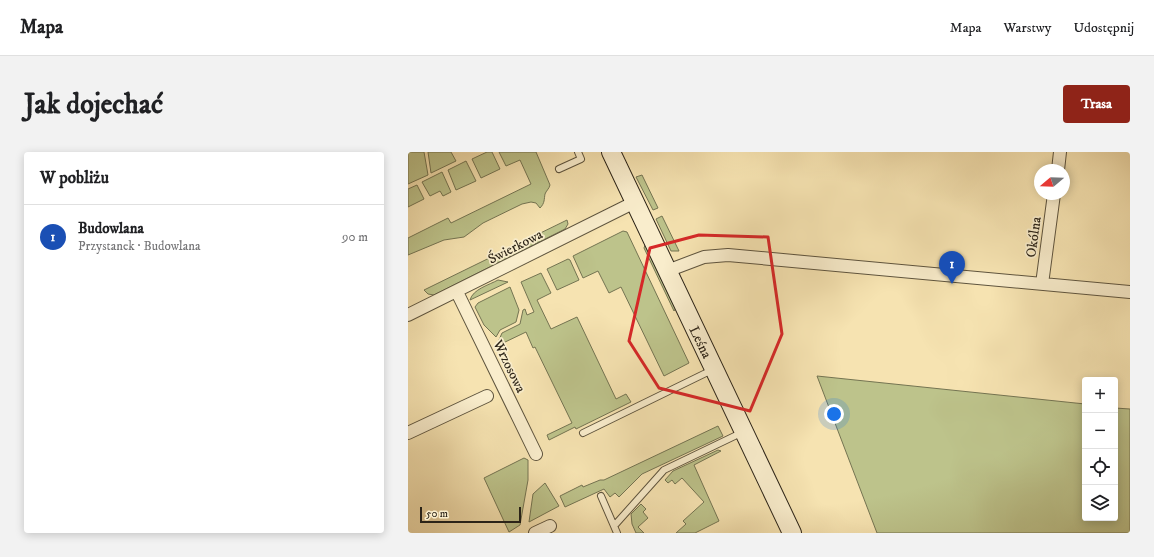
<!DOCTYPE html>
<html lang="pl">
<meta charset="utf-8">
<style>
:root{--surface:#fff;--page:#f2f2f2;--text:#202124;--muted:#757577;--line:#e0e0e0;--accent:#8f2418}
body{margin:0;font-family:"IM FELL DW Pica",serif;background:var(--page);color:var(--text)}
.controls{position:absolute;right:12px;bottom:12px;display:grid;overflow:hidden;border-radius:4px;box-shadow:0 2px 10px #0003}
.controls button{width:36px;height:36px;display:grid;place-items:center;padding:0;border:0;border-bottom:1px solid var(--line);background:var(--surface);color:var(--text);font:20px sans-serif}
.compass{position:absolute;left:626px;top:12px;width:36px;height:36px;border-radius:50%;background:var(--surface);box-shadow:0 2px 10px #0003;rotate:251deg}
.scale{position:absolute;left:12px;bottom:10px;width:101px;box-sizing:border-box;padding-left:4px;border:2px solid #2c2418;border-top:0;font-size:11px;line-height:14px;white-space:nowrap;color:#2c2418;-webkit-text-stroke:3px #f9edcc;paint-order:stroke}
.you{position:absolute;left:426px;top:262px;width:14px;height:14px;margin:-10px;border:3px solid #fff;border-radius:50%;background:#1a73e8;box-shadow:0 0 0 6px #1a73e833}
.badge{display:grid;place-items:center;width:26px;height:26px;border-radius:50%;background:var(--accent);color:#fff;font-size:13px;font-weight:700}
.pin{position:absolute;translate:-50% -33px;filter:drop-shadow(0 1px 2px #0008)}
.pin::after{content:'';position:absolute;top:21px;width:14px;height:12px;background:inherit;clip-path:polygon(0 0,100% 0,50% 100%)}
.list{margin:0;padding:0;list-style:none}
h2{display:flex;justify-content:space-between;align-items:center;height:52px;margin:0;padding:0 16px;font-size:17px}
h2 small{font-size:13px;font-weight:400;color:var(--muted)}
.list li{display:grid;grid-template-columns:26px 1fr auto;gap:12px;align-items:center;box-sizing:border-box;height:64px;padding:0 16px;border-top:1px solid var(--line)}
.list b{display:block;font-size:15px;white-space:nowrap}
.list p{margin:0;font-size:13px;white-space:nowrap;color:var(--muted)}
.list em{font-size:13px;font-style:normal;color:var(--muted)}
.icon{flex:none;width:22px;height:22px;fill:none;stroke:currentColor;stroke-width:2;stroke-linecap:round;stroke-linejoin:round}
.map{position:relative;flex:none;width:722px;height:381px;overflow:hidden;border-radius:4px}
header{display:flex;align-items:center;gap:24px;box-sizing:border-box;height:56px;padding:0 20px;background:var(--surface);border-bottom:1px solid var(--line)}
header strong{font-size:19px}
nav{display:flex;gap:22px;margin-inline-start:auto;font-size:14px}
.intro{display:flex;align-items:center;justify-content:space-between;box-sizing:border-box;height:96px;padding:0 24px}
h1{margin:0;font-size:28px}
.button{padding:10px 18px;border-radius:4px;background:var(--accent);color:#fff;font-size:14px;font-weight:700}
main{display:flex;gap:24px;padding:0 24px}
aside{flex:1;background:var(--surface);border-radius:4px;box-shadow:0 2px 10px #0003}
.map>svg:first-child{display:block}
.green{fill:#bdc38b;stroke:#747452}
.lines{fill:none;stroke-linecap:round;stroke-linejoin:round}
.lane-casing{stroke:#5e543e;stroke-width:8}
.street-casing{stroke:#5e543e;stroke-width:14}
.secondary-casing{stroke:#2c2418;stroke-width:20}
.lane{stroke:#f9edcc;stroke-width:6}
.street{stroke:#f9edcc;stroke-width:12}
.secondary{stroke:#f9edcc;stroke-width:18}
.marked{fill:none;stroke:#d62828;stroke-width:3;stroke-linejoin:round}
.labels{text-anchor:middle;stroke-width:3.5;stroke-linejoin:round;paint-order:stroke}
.street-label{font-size:14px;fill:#2c2418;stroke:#f9edcc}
</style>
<header>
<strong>Mapa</strong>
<nav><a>Mapa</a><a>Warstwy</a><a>Udostępnij</a></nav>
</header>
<div class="intro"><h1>Jak dojechać</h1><a class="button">Trasa</a></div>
<main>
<aside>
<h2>W pobliżu<small></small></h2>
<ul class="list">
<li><span class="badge" style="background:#1a4fb4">1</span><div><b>Budowlana</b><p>Przystanek · Budowlana</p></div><em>90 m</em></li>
</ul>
</aside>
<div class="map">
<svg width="722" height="381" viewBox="0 0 722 381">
<rect width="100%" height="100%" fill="#f6e3b1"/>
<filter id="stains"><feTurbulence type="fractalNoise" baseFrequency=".005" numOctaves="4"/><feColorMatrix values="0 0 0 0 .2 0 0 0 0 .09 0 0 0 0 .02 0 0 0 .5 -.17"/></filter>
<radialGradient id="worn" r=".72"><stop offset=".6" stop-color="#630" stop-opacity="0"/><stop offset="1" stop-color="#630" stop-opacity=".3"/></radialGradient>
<path class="green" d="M 0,0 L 16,0 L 20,23 L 0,32 Z
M 20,0 L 43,0 L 48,9 L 23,21 Z
M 79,0 L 84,0 L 92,17 L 73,26 L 64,7 Z
M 91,0 L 128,0 L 142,33 C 141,37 138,39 137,42 C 136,47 137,51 132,56 L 128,51 L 123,50 L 114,52 L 75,71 L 56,85 L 36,88 L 0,103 L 0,86 L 40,66 L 43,71 L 123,32 L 112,8 L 98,14 Z
M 58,9 L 68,29 L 48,38 L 40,18 Z
M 34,20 L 43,40 L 35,44 L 32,39 L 22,44 L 14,30 Z
M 234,23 L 250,56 L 245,58 L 228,25 Z
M 9,33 L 16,47 L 0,55 L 0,37 Z
M 254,64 L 271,99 L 263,99 L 248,67 Z
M 159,68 L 160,72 L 157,77 L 26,143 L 20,142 L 16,138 Z
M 215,79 L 219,80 L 281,211 L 256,224 L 213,135 L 201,141 L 190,119 L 175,126 L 165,104 Z
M 237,93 L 239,93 L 269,155 L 266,159 L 236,96 Z
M 160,107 L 162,108 L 171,128 L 149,138 L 139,117 Z
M 133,121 L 143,141 L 129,148 L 143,177 L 169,165 L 208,247 L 218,242 L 223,250 L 168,277 L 167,275 L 141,288 L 139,283 L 164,271 L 127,195 L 125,196 L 118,180 L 93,192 L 91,188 L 94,181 L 112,172 L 115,158 L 117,157 L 119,163 L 126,160 L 113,130 Z
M 90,128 L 100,130 L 62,148 C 65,137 81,133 90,128 Z
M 102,135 L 111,158 L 108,170 L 92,178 L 88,185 L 76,173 L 67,155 L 70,151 Z
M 409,224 L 677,252 L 677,366 L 707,366 L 707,256 L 722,257 L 722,381 L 469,381 Z
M 310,274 L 315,284 L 234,322 L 211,345 L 207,341 L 202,345 L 196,337 L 157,355 L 152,344 L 174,333 L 175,335 L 192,328 L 196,328 Z
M 310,298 L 313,299 L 286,313 L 311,369 L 287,381 L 268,381 L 278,372 L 275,369 L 296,350 L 274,326 L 267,332 L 264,328 L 260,331 L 257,328 L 265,319 Z
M 116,306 L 120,308 L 120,328 L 112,373 L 101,380 L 76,326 Z
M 137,331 L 151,354 L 121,370 L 125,342 Z
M 233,352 L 238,357 L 235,360 L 240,366 L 230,375 L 236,381 L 228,381 L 224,372 L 223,362 Z"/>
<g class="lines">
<g class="lane-casing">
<path id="lane" d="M 151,17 L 173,7 L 170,0
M 175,281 L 304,218
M 193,344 L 206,374
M 209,381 L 206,374 L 256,318 L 335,280"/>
</g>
<g class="street-casing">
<path id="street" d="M 650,18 L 652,0
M 259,119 L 296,105 L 320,103 L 722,140
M 634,132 L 646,42
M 49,140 L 128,302
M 0,163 L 227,50
M 0,281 L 79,244
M 127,381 L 142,374"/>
</g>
<g class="secondary-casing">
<path id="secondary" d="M 203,0 L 384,381"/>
</g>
<use href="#lane" class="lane"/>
<use href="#street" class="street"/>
<use href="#secondary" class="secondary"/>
</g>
<path class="marked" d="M 291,83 L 360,85 L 374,182 L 342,259 L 251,236 L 221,189 L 242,96 Z"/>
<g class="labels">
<g class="street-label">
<text transform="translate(625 85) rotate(-82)" y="5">Okólna</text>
<text transform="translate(107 94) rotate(-27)" y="5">Świerkowa</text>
<text transform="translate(293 190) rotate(64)" y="5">Leśna</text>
<text transform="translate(102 214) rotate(64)" y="5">Wrzosowa</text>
</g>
</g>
<rect width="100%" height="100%" filter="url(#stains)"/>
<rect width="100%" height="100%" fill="url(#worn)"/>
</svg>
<div class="controls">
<button>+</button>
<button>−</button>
<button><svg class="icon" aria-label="locate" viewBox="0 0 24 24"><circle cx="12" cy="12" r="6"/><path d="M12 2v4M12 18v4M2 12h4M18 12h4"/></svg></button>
<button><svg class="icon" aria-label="layers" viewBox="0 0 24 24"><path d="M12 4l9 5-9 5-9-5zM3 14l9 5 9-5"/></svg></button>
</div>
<svg class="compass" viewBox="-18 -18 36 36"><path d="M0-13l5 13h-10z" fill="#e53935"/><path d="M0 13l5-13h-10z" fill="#757577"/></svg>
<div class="scale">50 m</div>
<div class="you"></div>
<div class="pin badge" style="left:544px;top:132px;background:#1a4fb4">1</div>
</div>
</main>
